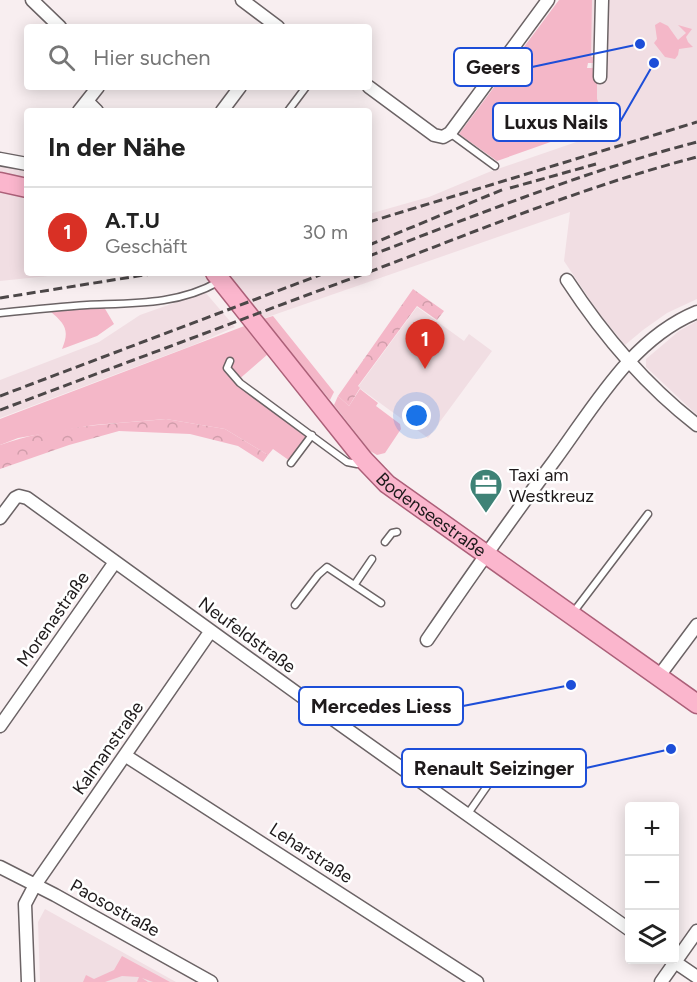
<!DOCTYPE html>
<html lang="de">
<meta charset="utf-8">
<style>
:root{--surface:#fff;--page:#f6f6f6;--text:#222;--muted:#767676;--line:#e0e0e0;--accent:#d93025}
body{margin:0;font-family:Figtree,sans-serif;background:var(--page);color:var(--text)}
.controls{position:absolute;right:18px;bottom:18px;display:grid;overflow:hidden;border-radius:6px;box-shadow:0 3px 15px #0003}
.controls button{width:54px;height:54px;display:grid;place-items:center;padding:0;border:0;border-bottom:2px solid var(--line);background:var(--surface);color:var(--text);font:30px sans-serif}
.you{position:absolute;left:417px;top:416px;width:21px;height:21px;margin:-15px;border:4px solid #fff;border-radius:50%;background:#1a73e8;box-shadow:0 0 0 9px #1a73e833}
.badge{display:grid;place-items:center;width:39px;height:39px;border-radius:50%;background:var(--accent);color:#fff;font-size:20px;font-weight:700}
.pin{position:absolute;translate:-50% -50px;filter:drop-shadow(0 2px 3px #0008)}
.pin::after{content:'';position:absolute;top:32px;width:21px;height:18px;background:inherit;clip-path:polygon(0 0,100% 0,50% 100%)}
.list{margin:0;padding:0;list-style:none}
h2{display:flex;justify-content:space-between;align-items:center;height:78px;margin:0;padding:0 24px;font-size:26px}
h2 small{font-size:20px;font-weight:400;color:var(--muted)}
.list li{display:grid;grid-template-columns:39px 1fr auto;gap:18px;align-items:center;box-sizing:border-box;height:90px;padding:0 24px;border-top:2px solid var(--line)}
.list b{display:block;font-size:22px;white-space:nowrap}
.list p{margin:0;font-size:20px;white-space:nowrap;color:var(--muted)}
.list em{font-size:20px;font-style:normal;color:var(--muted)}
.icon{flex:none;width:33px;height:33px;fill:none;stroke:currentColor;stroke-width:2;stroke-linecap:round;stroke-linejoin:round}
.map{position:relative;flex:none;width:697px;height:982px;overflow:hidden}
.search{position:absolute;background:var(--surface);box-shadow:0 3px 15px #0003;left:24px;top:24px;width:348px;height:66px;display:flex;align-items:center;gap:15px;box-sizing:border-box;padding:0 21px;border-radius:6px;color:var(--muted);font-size:22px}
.panel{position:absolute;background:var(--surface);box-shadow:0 3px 15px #0003;left:24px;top:108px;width:348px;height:168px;border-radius:6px}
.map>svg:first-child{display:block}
.built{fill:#f1dee3}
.green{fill:#f4b7c8}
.forest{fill:url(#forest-crowns)}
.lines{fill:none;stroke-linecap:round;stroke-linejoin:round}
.lane-casing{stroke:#6b6365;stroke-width:9}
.street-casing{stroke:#6b6365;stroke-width:15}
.primary-casing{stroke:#ac6079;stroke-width:21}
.lane{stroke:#fff;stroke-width:6}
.street{stroke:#fff;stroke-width:12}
.primary{stroke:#fbb6cd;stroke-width:18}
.rail{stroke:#4c4748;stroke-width:3;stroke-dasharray:9 4.5;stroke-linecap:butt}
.labels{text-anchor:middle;stroke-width:5;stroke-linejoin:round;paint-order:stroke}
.poi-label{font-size:18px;fill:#1e1a1b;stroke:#fff;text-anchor:start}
.street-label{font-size:18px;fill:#1e1a1b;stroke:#fff}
.leader{fill:none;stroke:#1d4ed8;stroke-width:2}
.callout-dot{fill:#1d4ed8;stroke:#fff;stroke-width:2}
.callout{fill:#fff;stroke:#1d4ed8;stroke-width:2}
.callout-label{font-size:20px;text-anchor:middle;font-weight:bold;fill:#1e1a1b}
</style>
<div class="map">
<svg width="697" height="982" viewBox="0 0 697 982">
<defs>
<pattern id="forest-crowns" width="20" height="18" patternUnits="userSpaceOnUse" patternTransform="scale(1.5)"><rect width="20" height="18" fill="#f4b7c8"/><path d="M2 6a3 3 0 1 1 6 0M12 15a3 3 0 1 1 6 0" fill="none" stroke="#d19dab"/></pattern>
</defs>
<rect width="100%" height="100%" fill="#f8eef0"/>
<path class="built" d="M 591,0 L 697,0 L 697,299 L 667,313 L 643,330 L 625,345 L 598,312 L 564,261 L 570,212 L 262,319 L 225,273 L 369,273 L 369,214 L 429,197 L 489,172 L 591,137 Z
M 0,163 L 27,169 L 27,273 L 77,273 L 0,281 Z
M 205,292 L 235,327 L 196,344 L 0,418 L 0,380 L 99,342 L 140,315 Z
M 417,307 L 464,341 L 469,334 L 492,351 L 428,438 L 358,387 Z
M 697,321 L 697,415 L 646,367 L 646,359 L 679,331 Z
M 45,909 L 176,982 L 40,982 L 38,922 Z"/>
<path class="green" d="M 559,0 L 592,0 L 591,57 L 595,57 L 595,63 L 588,63 L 587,68 L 597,68 L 597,99 L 604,116 L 596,126 L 497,161 L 459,134 Z
M 660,22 L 668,26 L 678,40 L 686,33 L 678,25 L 692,29 L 686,37 L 688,42 L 693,47 L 679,49 L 678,55 L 675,59 L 665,57 L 654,43 L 657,39 L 655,25 Z
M 104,307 L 114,324 L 97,336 L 62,349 C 70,330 65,324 50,311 Z
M 273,316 L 334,392 L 330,400 L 263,319 Z
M 247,325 L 268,354 L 237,381 L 270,405 L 309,437 L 290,461 L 273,449 L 268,455 L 225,429 L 166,419 L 94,425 L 18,438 L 0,445 L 0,419 Z
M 360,389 L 378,403 L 376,406 L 400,424 L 401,429 L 385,453 L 377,455 L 370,451 L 334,405 L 338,396 L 349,406 Z
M 122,956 L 170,982 L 153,982 L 142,978 L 148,982 L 137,982 L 139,977 L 122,976 L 105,982 L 83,982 L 86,975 L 94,979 L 114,970 Z"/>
<path class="forest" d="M 413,289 L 444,311 L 437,320 L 417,306 L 358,386 L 360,388 L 349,406 L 338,396 Z
M 166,419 L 225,429 L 268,455 L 263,462 L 238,446 L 190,434 L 119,431 L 69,445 L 0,469 L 0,445 C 53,426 111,424 166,419 Z"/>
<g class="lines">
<g class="lane-casing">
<path id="lane" d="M 288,111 L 306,87
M 450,133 L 495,166
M 0,313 C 29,310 58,307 87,305 C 132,303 178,305 218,282
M 230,361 L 227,368 L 240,383 L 347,462 L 357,464 L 361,462
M 291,463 L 312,435
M 385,542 L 392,533 L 397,532
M 355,584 L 372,559
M 295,605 L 318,575 L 327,567 L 381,603
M 572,614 L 648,514
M 467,815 L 499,769"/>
</g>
<g class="street-casing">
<path id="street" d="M 32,0 L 60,27
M 242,0 L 278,27
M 600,77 L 602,0
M 369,87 L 434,135 L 443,137 L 450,133 L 548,0
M 88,102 L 97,111
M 79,111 L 98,87
M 222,111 L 240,87
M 0,159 L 27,164
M 567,280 C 603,335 645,385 697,425
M 0,518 L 15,498 L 19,496 L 27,498 L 341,725 L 630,930
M 427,640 C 468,580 510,520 554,461 C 594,407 631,339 697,312
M 659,676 L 697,625
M 0,726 L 115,562
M 126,756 L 477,982
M 0,867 L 55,895 L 211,982
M 672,960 L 697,977
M 28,982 L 25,904 L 35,885 L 210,632
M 661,982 L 697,931"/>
</g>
<g class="primary-casing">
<g id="primary">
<path d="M 0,182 L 27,188"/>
<path id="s1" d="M 215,273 L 364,460 L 387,484 L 697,704"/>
</g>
</g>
<use href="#lane" class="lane"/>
<use href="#street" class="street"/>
<use href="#primary" class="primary"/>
<path class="rail" d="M 510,188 L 596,164
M 369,222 L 697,122
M 369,245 L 504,189
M 369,256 C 477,215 585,171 697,142
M 369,272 C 477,231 585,186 697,157
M 0,298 L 157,273
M 0,396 L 325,273
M 0,410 L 366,273"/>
</g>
<defs>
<g id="office-pin" transform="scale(1.725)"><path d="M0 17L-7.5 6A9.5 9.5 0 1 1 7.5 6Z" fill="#3e8276" stroke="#fff"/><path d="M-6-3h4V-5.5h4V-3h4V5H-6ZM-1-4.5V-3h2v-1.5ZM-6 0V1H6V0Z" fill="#fff"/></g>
</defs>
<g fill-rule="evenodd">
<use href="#office-pin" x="486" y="485"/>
</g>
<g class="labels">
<g class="poi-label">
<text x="509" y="481">Taxi am<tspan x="509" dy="21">Westkreuz</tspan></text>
</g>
<g class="street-label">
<text dy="6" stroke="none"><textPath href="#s1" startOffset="326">Bodenseestraße</textPath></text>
<text transform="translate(53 619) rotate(-55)" y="6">Morenastraße</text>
<text transform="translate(247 635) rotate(36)" y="6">Neufeldstraße</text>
<text transform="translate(108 748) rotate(-55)" y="6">Kalmanstraße</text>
<text transform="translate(311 853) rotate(33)" y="6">Leharstraße</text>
<text transform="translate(115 908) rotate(29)" y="6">Paosostraße</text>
</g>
</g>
<path class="leader" d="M640 44L532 67M654 63L620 122M571 685L463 706M671 749L586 768"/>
<g class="callout-dot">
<circle cx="640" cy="44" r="6"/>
<circle cx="654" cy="63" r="6"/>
<circle cx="571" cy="685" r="6"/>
<circle cx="671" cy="749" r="6"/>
</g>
<g class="callout">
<rect x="454" y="48" width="78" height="38" rx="6"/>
<rect x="493" y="103" width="127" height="38" rx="6"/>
<rect x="299" y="687" width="164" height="38" rx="6"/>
<rect x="402" y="749" width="184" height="38" rx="6"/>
</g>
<g class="callout-label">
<text x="493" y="74">Geers</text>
<text x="556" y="129">Luxus Nails</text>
<text x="381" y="713">Mercedes Liess</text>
<text x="494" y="775">Renault Seizinger</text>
</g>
</svg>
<div class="controls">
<button>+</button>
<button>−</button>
<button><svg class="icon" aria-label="layers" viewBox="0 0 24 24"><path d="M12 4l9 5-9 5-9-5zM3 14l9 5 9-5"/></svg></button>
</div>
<div class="you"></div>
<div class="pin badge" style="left:425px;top:369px">1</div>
<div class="search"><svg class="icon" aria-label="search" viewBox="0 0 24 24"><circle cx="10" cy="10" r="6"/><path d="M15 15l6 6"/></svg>Hier suchen</div>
<section class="panel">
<h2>In der Nähe<small></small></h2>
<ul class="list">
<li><span class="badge">1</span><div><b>A.T.U</b><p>Geschäft</p></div><em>30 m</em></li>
</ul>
</section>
</div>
